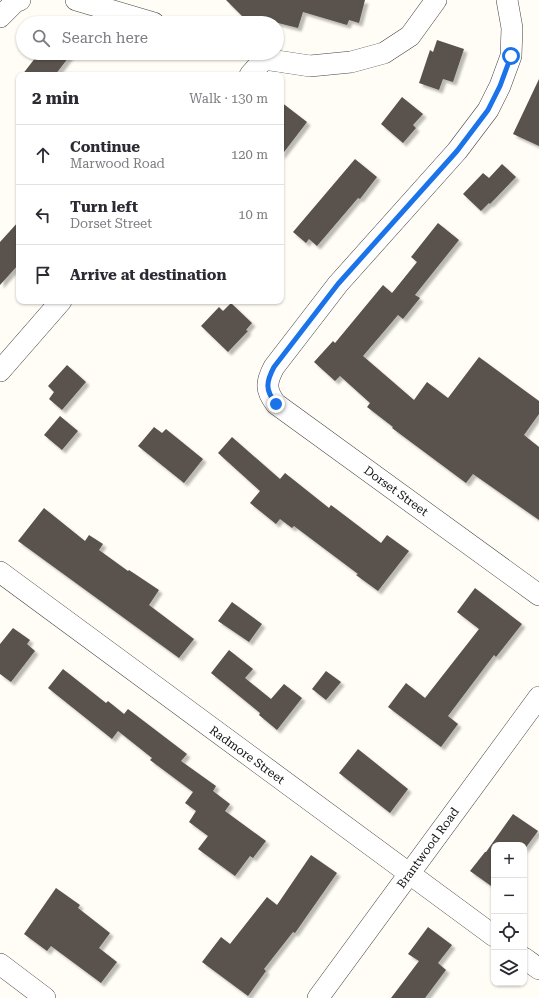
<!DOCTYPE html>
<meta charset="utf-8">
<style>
:root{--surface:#fff;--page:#f2f2f3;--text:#2b2b33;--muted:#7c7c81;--line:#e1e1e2}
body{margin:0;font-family:"Roboto Serif",serif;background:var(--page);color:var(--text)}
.controls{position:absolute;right:12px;bottom:12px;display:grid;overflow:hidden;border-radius:8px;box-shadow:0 1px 3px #0004}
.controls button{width:36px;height:36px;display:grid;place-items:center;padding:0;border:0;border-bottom:1px solid var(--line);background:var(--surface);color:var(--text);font:20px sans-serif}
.stop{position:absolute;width:12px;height:12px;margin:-9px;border:3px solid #1a73e8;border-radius:50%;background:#fff}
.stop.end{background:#1a73e8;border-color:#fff;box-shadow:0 1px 4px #0008}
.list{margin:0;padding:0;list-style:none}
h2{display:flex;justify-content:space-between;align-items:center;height:52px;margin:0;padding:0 16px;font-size:17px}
h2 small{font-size:13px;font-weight:400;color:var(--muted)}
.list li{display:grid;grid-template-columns:26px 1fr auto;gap:12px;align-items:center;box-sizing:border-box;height:60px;padding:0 16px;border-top:1px solid var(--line)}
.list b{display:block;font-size:15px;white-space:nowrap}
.list p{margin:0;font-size:13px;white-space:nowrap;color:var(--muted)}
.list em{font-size:13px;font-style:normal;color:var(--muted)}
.icon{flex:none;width:22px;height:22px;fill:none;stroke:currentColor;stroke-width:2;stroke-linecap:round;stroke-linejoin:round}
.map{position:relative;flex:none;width:539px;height:998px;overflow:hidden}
.search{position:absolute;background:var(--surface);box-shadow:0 1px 3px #0004;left:16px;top:16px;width:268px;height:44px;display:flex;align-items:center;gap:10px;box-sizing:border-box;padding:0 14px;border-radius:22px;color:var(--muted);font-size:15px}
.panel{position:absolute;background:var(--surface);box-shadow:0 1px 3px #0004;left:16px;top:72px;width:268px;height:232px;border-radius:8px}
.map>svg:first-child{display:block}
.building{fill:#5a524d;filter:url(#shadow)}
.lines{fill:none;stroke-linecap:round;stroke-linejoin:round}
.street-casing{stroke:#444;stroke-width:22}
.street{stroke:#fff;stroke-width:21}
.route{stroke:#1a73e8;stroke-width:5}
.labels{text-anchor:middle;stroke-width:4;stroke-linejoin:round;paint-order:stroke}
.street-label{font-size:12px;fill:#111;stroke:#fff}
</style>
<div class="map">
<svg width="539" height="998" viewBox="0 0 539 998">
<defs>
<filter id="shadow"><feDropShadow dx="3.5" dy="3.5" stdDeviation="1" flood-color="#0004"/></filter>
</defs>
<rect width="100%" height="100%" fill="#fffdf5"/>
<path class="building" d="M 226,0 L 365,0 L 359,23 L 349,20 L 347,25 L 303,12 L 298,28 L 278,23 L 252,20 L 243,17 Z
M 437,40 L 464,49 L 453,82 L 443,79 L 439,90 L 419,83 L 430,50 L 433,52 Z
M 39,53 L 72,53 L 55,75 L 22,75 Z
M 539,79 L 539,146 L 513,134 Z
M 402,97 L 423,114 L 413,125 L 416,128 L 403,143 L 381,124 Z
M 281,102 L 307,122 L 281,156 Z
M 355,159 L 377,177 L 360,199 L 358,198 L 317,246 L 309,239 L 306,243 L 293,232 Z
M 502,164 L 516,177 L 490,204 L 489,203 L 481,211 L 463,194 L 483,173 L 489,178 Z
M 19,221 L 19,264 L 0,285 L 0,242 Z
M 438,223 L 459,240 L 415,295 L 420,298 L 403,319 L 398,315 L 363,356 L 414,400 L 427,382 L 448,398 L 479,357 L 539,401 L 539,414 L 524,435 L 539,447 L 539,520 L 473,474 L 466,483 L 392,428 L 393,427 L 367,407 L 370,403 L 340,376 L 335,381 L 314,362 L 333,341 L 335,343 L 383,285 L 392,293 L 417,262 L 411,257 Z
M 231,303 L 252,323 L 246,330 L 248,331 L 228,352 L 201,326 L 219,307 L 223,311 Z
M 67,365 L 86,382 L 62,410 L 49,399 L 54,392 L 48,386 Z
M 60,416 L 78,431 L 62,450 L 44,435 Z
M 154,427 L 162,433 L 166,429 L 203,459 L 184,483 L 138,446 Z
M 232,437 L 280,479 L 285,473 L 329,508 L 331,505 L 381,543 L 387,535 L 409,551 L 378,591 L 356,575 L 358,574 L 294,526 L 292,528 L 280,519 L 276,524 L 250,503 L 260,491 L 218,453 Z
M 44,508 L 85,541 L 89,535 L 103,544 L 99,550 L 128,571 L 129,570 L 159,590 L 149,605 L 194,639 L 179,658 L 18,541 Z
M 475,588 L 522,624 L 496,657 L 494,655 L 448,716 L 458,724 L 441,747 L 388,707 L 406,683 L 425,698 L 479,629 L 457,612 Z
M 232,602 L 262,624 L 249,642 L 218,621 Z
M 13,628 L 30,640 L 27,644 L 35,651 L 11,682 L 0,674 L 0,644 Z
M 229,650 L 253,669 L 245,678 L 271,699 L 284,684 L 302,698 L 277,730 L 259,715 L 260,713 L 211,673 Z
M 63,669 L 106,703 L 108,701 L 124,714 L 128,709 L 187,754 L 181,761 L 216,786 L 213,791 L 230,804 L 225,811 L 266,841 L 253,858 L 250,856 L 235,876 L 198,849 L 208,836 L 189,822 L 196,811 L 185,803 L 193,792 L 150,760 L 152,758 L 118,731 L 112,739 L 48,688 Z
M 326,671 L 341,682 L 326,700 L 312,689 Z
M 358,749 L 408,789 L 390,813 L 339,773 Z
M 513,814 L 538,831 L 524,850 L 524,845 L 494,845 L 494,888 L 470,871 L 485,852 L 486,852 Z
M 311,855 L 337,873 L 295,933 L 293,932 L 264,969 L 266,971 L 248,996 L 202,962 L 221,937 L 230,944 L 267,897 L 277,905 Z
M 56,888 L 80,905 L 78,908 L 110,933 L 99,948 L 117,962 L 101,983 L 51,946 L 47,951 L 24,934 Z
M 428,927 L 452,945 L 438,963 L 446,970 L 425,998 L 391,998 L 419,961 L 408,954 Z"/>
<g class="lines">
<g class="street-casing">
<path id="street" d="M 76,0 L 154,23
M 507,0 L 512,28 L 511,56 L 500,86 L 488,110 L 457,151 L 338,284 L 274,367 C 266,382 265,390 276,404 L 539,595
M 0,17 L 15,2 L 20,0
M 250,75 L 264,59 L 310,66 L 351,62 L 384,53 L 410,36 L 436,0
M 0,371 L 61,301
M 0,572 L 494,936
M 524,958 L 539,969
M 0,964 L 45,998
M 318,998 L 539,697"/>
</g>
<use href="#street" class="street"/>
</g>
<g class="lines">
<path class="route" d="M 276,404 C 265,390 266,382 274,367 L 338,284 L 457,151 L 488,110 L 500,86 L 511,56"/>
</g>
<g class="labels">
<g class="street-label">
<text transform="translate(396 491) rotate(36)" y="4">Dorset Street</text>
<text transform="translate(247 755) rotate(36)" y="4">Radmore Street</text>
<text transform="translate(428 848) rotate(-54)" y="4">Brantwood Road</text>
</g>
</g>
</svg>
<div class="controls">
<button>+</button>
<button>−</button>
<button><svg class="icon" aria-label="locate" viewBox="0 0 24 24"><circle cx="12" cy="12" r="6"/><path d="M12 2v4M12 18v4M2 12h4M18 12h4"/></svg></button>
<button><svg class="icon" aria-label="layers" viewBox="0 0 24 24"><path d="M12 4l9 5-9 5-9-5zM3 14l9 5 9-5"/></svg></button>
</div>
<div class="stop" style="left:511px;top:56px"></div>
<div class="stop end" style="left:276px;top:404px"></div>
<div class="search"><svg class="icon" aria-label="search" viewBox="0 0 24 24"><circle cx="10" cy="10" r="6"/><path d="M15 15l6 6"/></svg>Search here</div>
<section class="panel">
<h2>2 min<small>Walk · 130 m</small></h2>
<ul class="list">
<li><svg class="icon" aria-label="ahead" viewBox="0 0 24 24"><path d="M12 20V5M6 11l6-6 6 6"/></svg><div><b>Continue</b><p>Marwood Road</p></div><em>120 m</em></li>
<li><svg class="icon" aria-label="left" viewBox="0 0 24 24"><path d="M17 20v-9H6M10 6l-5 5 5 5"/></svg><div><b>Turn left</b><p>Dorset Street</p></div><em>10 m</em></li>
<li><svg class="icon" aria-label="arrive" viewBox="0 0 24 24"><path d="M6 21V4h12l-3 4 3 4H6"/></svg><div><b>Arrive at destination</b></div></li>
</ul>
</section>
</div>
